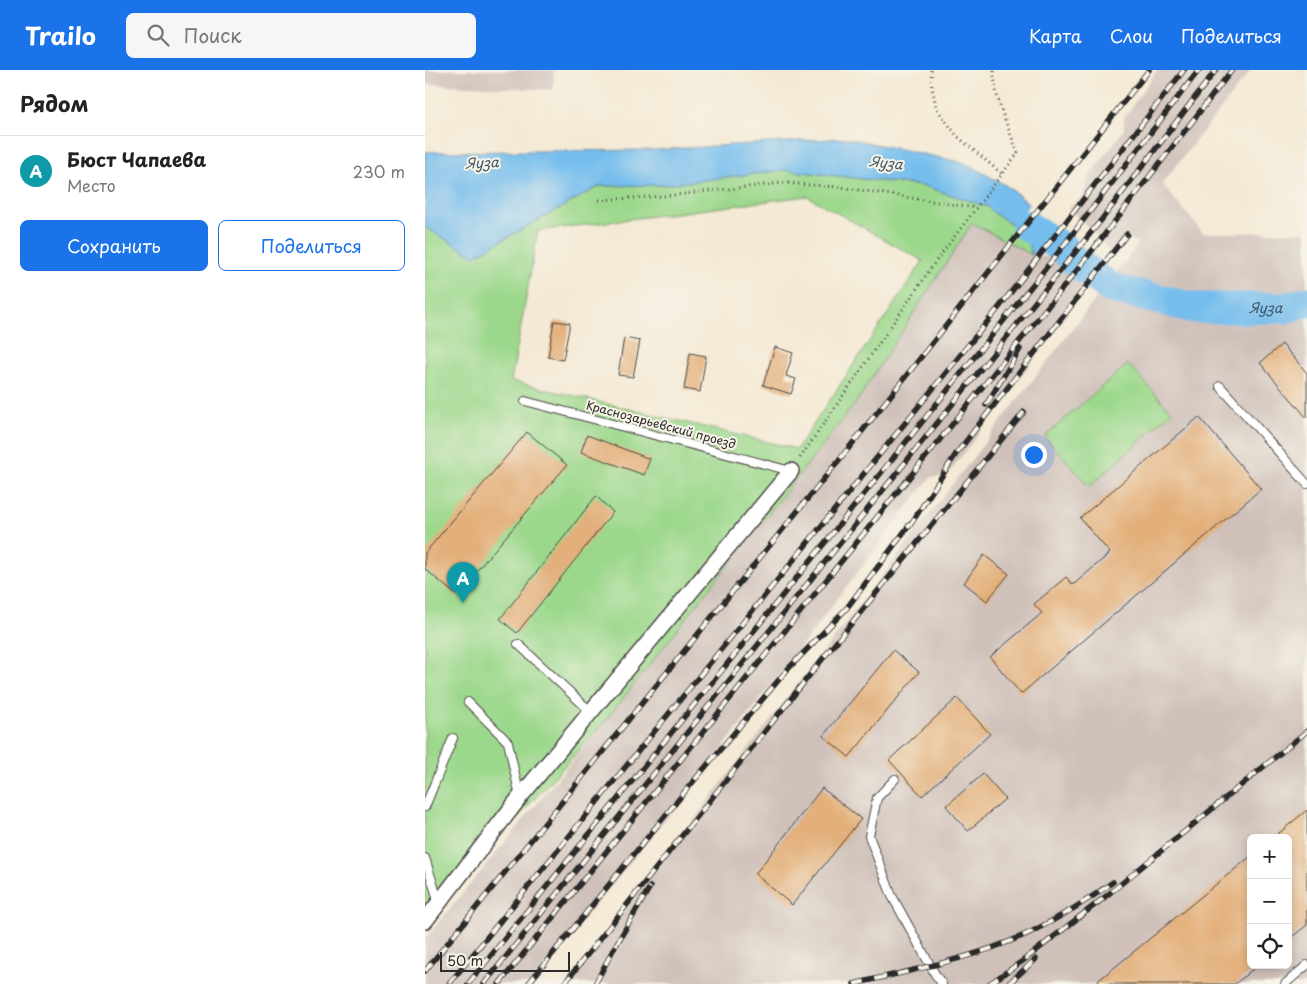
<!DOCTYPE html>
<html lang="ru">
<meta charset="utf-8">
<style>
:root{--surface:#fff;--page:#f6f6f6;--text:#222;--muted:#767676;--line:#e0e0e0;--accent:#1a73e8}
body{margin:0;font-family:"Playpen Sans",sans-serif;background:var(--page);color:var(--text)}
.controls{position:absolute;right:15px;bottom:15px;display:grid;overflow:hidden;border-radius:8px;box-shadow:0 2px 8px #0003}
.controls button{width:45px;height:45px;display:grid;place-items:center;padding:0;border:0;border-bottom:1px solid var(--line);background:var(--surface);color:var(--text);font:25px sans-serif}
.scale{position:absolute;left:15px;bottom:12px;width:130px;box-sizing:border-box;padding-left:5px;border:2px solid #2b2b2b;border-top:0;font-size:14px;line-height:18px;white-space:nowrap;color:#2b2b2b;-webkit-text-stroke:4px #f7f3e8;paint-order:stroke}
.you{position:absolute;left:608px;top:384px;width:18px;height:18px;margin:-12px;border:4px solid #fff;border-radius:50%;background:#1a73e8;box-shadow:0 0 0 8px #1a73e833}
.badge{display:grid;place-items:center;width:32px;height:32px;border-radius:50%;background:var(--accent);color:#fff;font-size:16px;font-weight:700}
.pin{position:absolute;translate:-50% -41px;filter:drop-shadow(0 1px 2px #0008)}
.pin::after{content:'';position:absolute;top:26px;width:18px;height:15px;background:inherit;clip-path:polygon(0 0,100% 0,50% 100%)}
.list{margin:0;padding:0;list-style:none}
h2{display:flex;justify-content:space-between;align-items:center;height:65px;margin:0;padding:0 20px;font-size:21px}
h2 small{font-size:16px;font-weight:400;color:var(--muted)}
.list li{display:grid;grid-template-columns:32px 1fr auto;gap:15px;align-items:center;box-sizing:border-box;height:70px;padding:0 20px;border-top:1px solid var(--line)}
.list b{display:block;font-size:19px;white-space:nowrap}
.list p{margin:0;font-size:16px;white-space:nowrap;color:var(--muted)}
.list em{font-size:16px;font-style:normal;color:var(--muted)}
.actions{display:flex;gap:10px;padding:15px 20px}
.actions a{flex:1;padding:11px 0;border:1px solid var(--accent);border-radius:8px;text-align:center;font-size:18px;color:var(--accent)}
.actions .main{background:var(--accent);color:#fff}
.icon{flex:none;width:28px;height:28px;fill:none;stroke:currentColor;stroke-width:2;stroke-linecap:round;stroke-linejoin:round}
.map{position:relative;flex:none;width:882px;height:914px;overflow:hidden}
header{display:flex;align-items:center;gap:30px;box-sizing:border-box;height:70px;padding:0 25px;background:var(--accent);color:#fff}
header strong{font-size:24px}
nav{display:flex;gap:28px;margin-inline-start:auto;font-size:18px}
.search{width:350px;height:45px;background:var(--page);display:flex;align-items:center;gap:12px;box-sizing:border-box;padding:0 18px;border-radius:8px;color:var(--muted);font-size:19px}
main{display:flex}
aside{flex:1;background:var(--surface)}
.map>svg:first-child{display:block}
.industrial{fill:#cfc1ba;fill-rule:evenodd}
.green{fill:#9cd88c;stroke:#64825c;fill-rule:evenodd}
.water{fill:#75bded;stroke:#50748c}
.pier{fill:#f4e9d4}
.lines{fill:none;stroke-linecap:round;stroke-linejoin:round}
.river{stroke:#75bded;stroke-width:31}
.building{fill:#e3b07c}
.service-casing{stroke:#494844;stroke-width:10}
.minor-casing{stroke:#494844;stroke-width:18}
.path{stroke:#494844;stroke-width:3;stroke-dasharray:1 4;stroke-linecap:butt}
.service{stroke:#fff;stroke-width:8}
.minor{stroke:#fff;stroke-width:15}
.rail-casing{stroke:#2b2b2b;stroke-width:5.5}
.rail{stroke:#f7f3e8;stroke-width:4;stroke-dasharray:11;stroke-linecap:butt}
.labels{text-anchor:middle;stroke-width:4;stroke-linejoin:round;paint-order:stroke}
.street-label{font-size:12px;fill:#2b2b2b;stroke:#f7f3e8}
.water-label{font-size:14px;font-style:italic;fill:#415765;stroke:#f7f3e8}
</style>
<header>
<strong>Trailo</strong>
<div class="search"><svg class="icon" aria-label="search" viewBox="0 0 24 24"><circle cx="10" cy="10" r="6"/><path d="M15 15l6 6"/></svg>Поиск</div>
<nav><a>Карта</a><a>Слои</a><a>Поделиться</a></nav>
</header>
<main>
<aside>
<h2>Рядом<small></small></h2>
<ul class="list">
<li><span class="badge" style="background:#0f9aa8">A</span><div><b>Бюст Чапаева</b><p>Место</p></div><em>230 m</em></li>
</ul>
<div class="actions"><a class="main">Сохранить</a><a>Поделиться</a></div>
</aside>
<div class="map">
<svg width="882" height="914" viewBox="0 0 882 914">
<rect width="100%" height="100%" fill="#f7f3e8"/>
<filter id="ink" filterUnits="userSpaceOnUse"><feTurbulence type="fractalNoise" baseFrequency=".02" numOctaves="2"/><feDisplacementMap in="SourceGraphic" scale="10" xChannelSelector="R" yChannelSelector="G"/><feConvolveMatrix kernelMatrix="1 2 1 2 8 2 1 2 1" color-interpolation-filters="sRGB"/></filter>
<filter id="wash" filterUnits="userSpaceOnUse"><feTurbulence type="fractalNoise" baseFrequency=".0096" numOctaves="4" result="noise"/><feDisplacementMap in="SourceGraphic" scale="20" xChannelSelector="R" yChannelSelector="G"/><feGaussianBlur stdDeviation="1.12" result="paint"/><feColorMatrix in="noise" values="0 0 0 0 0 0 0 0 0 0 0 0 0 0 0 0 0 1.4 0 .05"/><feComposite in="paint" operator="in"/></filter>
<g filter="url(#wash)">
<rect width="100%" height="100%" fill="#f4e9d4"/>
<path class="industrial" d="M 0,0 L 129,0 L 128,20 L 0,14 Z
M 732,0 L 826,0 L 737,114 L 778,163 L 882,162 L 882,914 L 142,914 L 713,174 L 703,166 L 687,186 L 676,169 L 643,138 L 658,127 L 664,106 L 699,60 L 699,48 ZM 826,768 L 863,768 L 863,895 L 826,895 Z
M 547,153 L 607,185 L 629,188 L 649,204 L 659,221 L 521,407 L 506,407 L 284,696 L 105,914 L 0,914 L 0,869 L 177,655 L 430,334 Z"/>
<path class="green" d="M 360,100 L 499,116 L 563,137 L 569,143 L 600,162 L 607,185 L 547,153 L 430,334 L 177,655 L 0,849 L 0,157 L 49,186 L 175,116 L 239,115 ZM 382,126 L 498,191 L 372,379 L 86,311 L 113,161 Z
M 703,294 L 747,342 L 664,417 L 620,366 Z"/>
<path class="water" d="M 422,68 L 540,93 L 582,116 L 602,132 L 612,145 L 629,161 L 639,179 L 607,185 L 600,162 L 569,143 L 563,137 L 499,116 L 360,100 L 239,115 L 175,116 L 49,186 L 0,157 L 0,82 L 228,80 Z"/>
<path class="pier" d="M 606,133 L 619,148 L 600,169 L 598,164 L 587,156 Z
M 629,157 L 641,178 L 640,180 L 613,186 L 607,185 Z"/>
<g class="lines">
<path class="river" id="s1" d="M 602,156 L 639,179 L 650,191 L 686,218 L 769,238 L 860,238 L 882,232"/>
</g>
<g id="blocks">
<path class="building" d="M 129,251 L 145,253 L 138,290 L 123,287 Z
M 199,268 L 215,271 L 208,307 L 193,305 Z
M 857,274 L 882,303 L 882,348 L 835,293 Z
M 350,277 L 368,283 L 361,306 L 371,309 L 366,324 L 338,315 Z
M 265,283 L 281,286 L 275,322 L 259,319 Z
M 774,347 L 836,419 L 596,624 L 565,587 L 617,543 L 609,534 L 641,507 L 648,515 L 685,483 L 655,448 Z
M 102,362 L 142,395 L 31,525 L 0,499 L 0,483 Z
M 162,365 L 225,389 L 219,405 L 156,382 Z
M 171,426 L 188,442 L 92,563 L 75,549 Z
M 559,485 L 584,504 L 562,531 L 539,513 Z
M 468,580 L 494,602 L 424,687 L 398,666 Z
M 532,628 L 565,664 L 497,726 L 464,690 Z
M 558,704 L 580,729 L 543,761 L 521,736 Z
M 397,718 L 436,749 L 367,835 L 330,804 Z
M 882,740 L 882,855 L 863,870 L 863,768 L 848,768 Z
M 826,786 L 826,895 L 833,895 L 810,914 L 669,914 Z"/>
</g>
</g>
<g filter="url(#ink)">
<use href="#blocks" fill-opacity="0" stroke="#494844" stroke-width="1"/>
<g class="lines">
<g class="service-casing">
<path id="service" d="M 795,316 L 882,414
M 100,331 L 366,401
M 93,574 L 165,641
M 43,632 L 83,672 L 95,727
M 470,709 L 452,728 L 444,766 L 467,826 L 510,904 L 517,914
M 0,737 L 28,668
M 0,788 L 14,833
M 860,914 L 882,895"/>
</g>
<g class="minor-casing">
<path id="minor" d="M 0,851 L 95,727 L 366,401"/>
</g>
<path class="path" d="M 506,0 L 507,18 L 512,39 L 532,66 L 577,104
M 174,130 L 241,126 L 358,113 L 415,117 L 551,138
M 375,388 L 511,191 L 593,83 C 583,57 569,29 569,0"/>
<use href="#service" class="service"/>
<use href="#minor" class="minor"/>
<g class="rail-casing">
<path id="rail" d="M 561,335 L 595,279
M 484,457 L 531,384 L 702,164
M 0,901 L 431,369 L 724,0
M 24,914 L 576,235 L 759,0
M 43,914 L 336,552 L 629,188 L 774,0
M 59,914 L 677,149 L 791,0
M 74,914 L 649,204 L 807,0
M 103,914 L 262,719 L 362,600 L 421,539 L 486,453
M 139,914 L 399,587 L 599,342
M 170,914 L 188,880 L 225,817
M 429,914 C 488,900 551,888 606,862 C 634,848 662,831 688,812
M 564,914 L 599,890 L 680,827 L 882,661
M 583,914 L 611,889"/>
</g>
<use href="#rail" class="rail"/>
</g>
</g>
<g class="labels">
<g class="street-label">
<text transform="translate(236 355) rotate(15)" y="4">Краснозарьевский проезд</text>
</g>
<g class="water-label">
<text transform="translate(57 93) rotate(-3)" y="5">Яуза</text>
<text transform="translate(461 93) rotate(6)" y="5">Яуза</text>
<text dy="5" stroke="none"><textPath href="#s1" startOffset="262">Яуза</textPath></text>
</g>
</g>
</svg>
<div class="controls">
<button>+</button>
<button>−</button>
<button><svg class="icon" aria-label="locate" viewBox="0 0 24 24"><circle cx="12" cy="12" r="6"/><path d="M12 2v4M12 18v4M2 12h4M18 12h4"/></svg></button>
</div>
<div class="scale">50 m</div>
<div class="you"></div>
<div class="pin badge" style="left:38px;top:533px;background:#0f9aa8">A</div>
</div>
</main>
